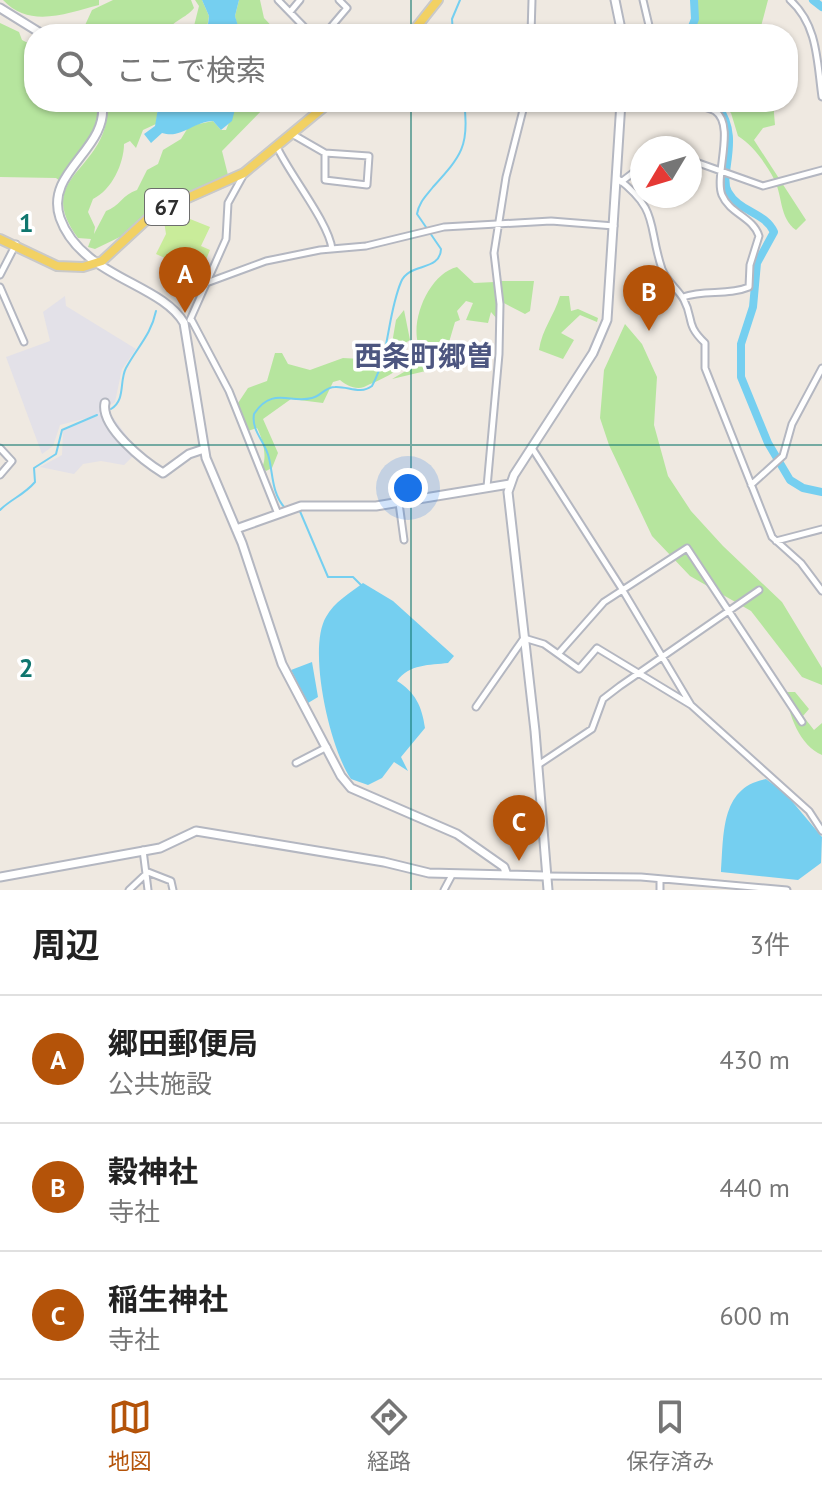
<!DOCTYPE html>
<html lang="ja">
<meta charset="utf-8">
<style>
:root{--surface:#fff;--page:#f6f6f6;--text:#222;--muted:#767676;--line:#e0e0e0;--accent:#b45309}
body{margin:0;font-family:"PT Sans","Noto Sans JP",sans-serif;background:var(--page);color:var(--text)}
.compass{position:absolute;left:630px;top:136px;width:72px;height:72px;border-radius:50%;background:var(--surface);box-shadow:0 2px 6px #0004;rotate:232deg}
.you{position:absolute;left:408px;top:488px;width:28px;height:28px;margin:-20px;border:6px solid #fff;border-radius:50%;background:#1a73e8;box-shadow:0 0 0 12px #1a73e833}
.badge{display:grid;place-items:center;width:52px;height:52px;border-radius:50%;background:var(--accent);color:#fff;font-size:26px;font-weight:700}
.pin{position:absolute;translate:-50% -66px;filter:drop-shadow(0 2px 4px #0008)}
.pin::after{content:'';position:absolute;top:42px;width:28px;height:24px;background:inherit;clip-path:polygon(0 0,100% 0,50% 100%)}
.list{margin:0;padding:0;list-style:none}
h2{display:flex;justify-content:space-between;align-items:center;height:104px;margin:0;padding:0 32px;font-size:34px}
h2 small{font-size:26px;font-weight:400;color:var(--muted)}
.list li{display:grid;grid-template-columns:52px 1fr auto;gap:24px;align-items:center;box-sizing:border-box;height:128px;padding:0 32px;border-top:2px solid var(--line)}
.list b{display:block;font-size:30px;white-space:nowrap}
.list p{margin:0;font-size:26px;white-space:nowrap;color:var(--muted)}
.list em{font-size:26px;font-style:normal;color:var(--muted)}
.icon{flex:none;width:44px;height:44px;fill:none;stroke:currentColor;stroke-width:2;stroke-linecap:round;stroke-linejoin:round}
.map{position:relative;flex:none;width:822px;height:890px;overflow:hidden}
.search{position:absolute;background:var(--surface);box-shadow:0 2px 6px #0004;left:24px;right:24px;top:24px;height:88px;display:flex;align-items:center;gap:20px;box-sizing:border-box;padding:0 28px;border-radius:32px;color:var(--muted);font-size:30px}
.sheet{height:488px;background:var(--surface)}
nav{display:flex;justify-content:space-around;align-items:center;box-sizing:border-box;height:112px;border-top:2px solid var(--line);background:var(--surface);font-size:22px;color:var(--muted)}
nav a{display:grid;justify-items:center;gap:4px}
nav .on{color:var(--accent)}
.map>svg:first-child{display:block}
.industrial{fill:#e3e1e8}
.green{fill:#b6e59e}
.pitch{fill:#c9ec9a}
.water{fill:#75cff0}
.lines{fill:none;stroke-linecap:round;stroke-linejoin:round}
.stream{stroke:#75cff0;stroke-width:2}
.river{stroke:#75cff0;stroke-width:8}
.street-casing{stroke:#b4b7c1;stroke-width:9}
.secondary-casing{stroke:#b4b7c1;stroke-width:11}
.primary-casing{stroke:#c9c9c9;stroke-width:12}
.street{stroke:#fff;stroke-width:5}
.secondary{stroke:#fff;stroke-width:7}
.primary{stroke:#f2d163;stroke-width:8}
.grid{fill:none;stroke:#0f766e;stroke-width:2;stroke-opacity:0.55}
.labels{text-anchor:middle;stroke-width:7;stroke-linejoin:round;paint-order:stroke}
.shield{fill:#fff;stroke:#6d6d6d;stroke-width:2}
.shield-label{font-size:22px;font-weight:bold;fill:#2e2e2e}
.quarter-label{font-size:28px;font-weight:bold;fill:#4d5680;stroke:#fff}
.grid-label{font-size:26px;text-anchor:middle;font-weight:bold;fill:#0f766e;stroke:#fff;stroke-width:7;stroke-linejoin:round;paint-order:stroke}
</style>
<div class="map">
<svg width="822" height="890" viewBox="0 0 822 890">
<rect width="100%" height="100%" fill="#efe9e1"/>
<path class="industrial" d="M 65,296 L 66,306 L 136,349 L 122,369 L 115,402 L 106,408 L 138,451 L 124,465 L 101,461 L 83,464 L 74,474 L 40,467 L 62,455 L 63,431 L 99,415 L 60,425 L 53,446 L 42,454 L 6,357 L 50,341 L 43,312 Z"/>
<path class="green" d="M 3,0 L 99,0 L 99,5 C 67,13 30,29 3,0 Z
M 113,0 L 191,0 L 194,8 C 185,19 175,19 164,34 L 81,34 L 92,10 Z
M 195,0 L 202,0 L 209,16 L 206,34 L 185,34 L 194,26 L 199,6 Z
M 239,0 L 260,0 L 264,18 L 279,34 L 239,34 L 235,16 Z
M 697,0 L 768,0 L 759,34 L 693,34 Z
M 0,23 L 19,32 L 22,40 L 34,46 L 34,102 L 97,102 C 104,130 75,160 60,181 L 56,178 L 0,177 Z
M 106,102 L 173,102 L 167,109 L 158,108 L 156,124 L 143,130 L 136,148 L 130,141 L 124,144 C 124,163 112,190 93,199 L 88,212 L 95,227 L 94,234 L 106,211 C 119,207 123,194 137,190 L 147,170 L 158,164 L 163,150 L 181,139 L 189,126 L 213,121 L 221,130 L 226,130 L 234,110 L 230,102 L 270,102 L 222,151 L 228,175 L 156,208 L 124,235 L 95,249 L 88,247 L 91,239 L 78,238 C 37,182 92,174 105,127 C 107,119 106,110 106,102 Z
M 719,102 L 773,102 L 775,125 L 763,128 L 754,140 L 806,220 L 796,230 C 779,218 783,196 774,179 C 766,164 753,145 738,136 L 731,113 Z
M 457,267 L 474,283 L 495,282 L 497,319 L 491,312 L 488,323 L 466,320 L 473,303 L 466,301 L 457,311 L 460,320 L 455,322 L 447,349 L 452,355 L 451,365 L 392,379 L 421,362 L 424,356 C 404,331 427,274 457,267 Z
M 499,281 L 534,281 L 530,311 L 525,314 L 502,302 Z
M 560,296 L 569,296 L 571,311 L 578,309 L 598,318 L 597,322 L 580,315 L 561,333 L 574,340 L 563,359 L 539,350 C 542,329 554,316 560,296 Z
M 404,310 L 410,340 L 402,345 C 403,347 406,356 406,357 C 405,371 374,382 364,387 C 355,390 346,385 340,380 L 333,382 L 323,403 L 291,399 L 263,419 L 278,453 L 272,468 L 266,471 L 262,467 C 268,457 262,437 257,428 L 245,432 L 238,403 L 248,388 L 267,381 L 275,353 L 282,353 L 288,364 L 310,370 L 343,358 L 361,359 L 360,370 C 370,370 375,363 380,355 L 390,355 L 396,320 Z
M 625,324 L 642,344 L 657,377 L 654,425 L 668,476 L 691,511 L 723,546 L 782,602 L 822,668 L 822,685 L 802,677 L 751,611 L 690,576 L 652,536 L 609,445 L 600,418 L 604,370 Z
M 786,692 L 795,692 L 809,709 L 803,716 L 814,730 L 822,723 L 822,755 C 800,746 788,714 786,692 Z"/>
<path class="pitch" d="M 170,211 L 210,227 L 201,246 L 210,250 L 200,274 L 156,254 L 166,234 L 163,215 Z"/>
<path class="water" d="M 202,0 L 239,0 L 235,16 L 238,26 L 234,33 L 207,32 L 209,16 Z
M 173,102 L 230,102 L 235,109 L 232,121 L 221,130 L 213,121 C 192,122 182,139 162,133 L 151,143 L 144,134 L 155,126 L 158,108 L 167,108 Z
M 363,583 L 393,601 L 454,656 L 448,663 C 430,665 409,664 397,681 C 415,692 422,706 425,728 L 401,757 L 408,771 L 394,762 L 382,778 L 368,785 L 351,779 C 330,749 307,649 326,617 C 334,602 350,593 363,583 Z
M 312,662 L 318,697 L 308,703 L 291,670 Z
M 766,779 L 786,794 L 822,837 L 821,863 L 798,880 L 721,872 C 724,835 720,787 766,779 Z"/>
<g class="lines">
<path class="stream" d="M 453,34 L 452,19 L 460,0
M 111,409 C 126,400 119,381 126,368 C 138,346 151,335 156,311
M 285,508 C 272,494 273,475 269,458 C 265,441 251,431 254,414 C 272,386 290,404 312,398 C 321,396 325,387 335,387 C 348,386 360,395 372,386 C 390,353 387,316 401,282 C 409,262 440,272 441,249 L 417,214 C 419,202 426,196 433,187 C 461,156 470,146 464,102
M 299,509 L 328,577 L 353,577 L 362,586
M 0,510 C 11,499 24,495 35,482 L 34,468 L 56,454 L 62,430 L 97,415"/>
<path class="river" d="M 813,0 L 822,7
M 689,34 L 695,19 L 694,0
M 705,102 L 718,107 C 742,139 718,174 728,192 C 739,212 765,212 774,232 L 757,263 L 753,307 L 741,344 L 741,377 L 768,443 L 790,480 L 803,488 L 822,492"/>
<g class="street-casing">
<path id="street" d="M 278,0 L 311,34
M 643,0 L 651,34
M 790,0 C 818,25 817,62 822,97
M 290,12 L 300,0
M 325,34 L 347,8 L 339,0
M 531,34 L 532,0
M 678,102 C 689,106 705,105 715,111 C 736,125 714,176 722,195 C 730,214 753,217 759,236 L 750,265 L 749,287 C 727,296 705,289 683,297
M 292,134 L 325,153
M 277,147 C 290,175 329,223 332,249
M 325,153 L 369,156 L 367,185 L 325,180 Z
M 690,160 L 763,186 L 822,170
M 617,178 C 660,211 647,224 662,269 C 667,282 678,289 684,300 C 694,319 685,324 705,343 L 705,368 L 772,537 L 801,563 L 822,591
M 621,182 L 642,166
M 0,275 L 16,244
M 209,282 L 266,261 L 320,250 L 366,246 L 444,227 L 551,221 L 614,226
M 0,287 L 24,342
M 191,319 L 229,391 L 278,514
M 190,320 L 226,239 L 228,203 L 244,174
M 0,448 L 12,461 L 0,475
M 532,448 L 622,589 L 691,705
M 751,485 L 783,456 L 792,424 L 822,368
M 487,487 L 499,354 L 500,304 L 494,253 L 506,177 L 525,102
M 399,503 L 404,540
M 776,541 L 822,529
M 559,653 L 604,602 L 687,548 L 802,722
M 476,707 L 524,638 L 544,644 L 579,669 L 597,648 L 691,705 L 809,811 L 822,831
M 296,763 L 327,747
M 538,765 L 592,729 L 603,699 L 620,686 L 759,590
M 143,850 L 148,890
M 148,872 L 171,881 L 173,890
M 545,876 L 641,877 L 787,890
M 129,890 L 147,873
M 444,890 L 452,875
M 660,890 L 660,879"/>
</g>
<g class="secondary-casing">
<path id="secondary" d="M 615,0 L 622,34
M 0,8 L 42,34
M 102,102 C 110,149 44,171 60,218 C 81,277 161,283 184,323 L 206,458 L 242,543 L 282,664 L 341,776 L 351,788 L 457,834 L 504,867 L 507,875
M 105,403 C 100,427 145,462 163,473 L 189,454 L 204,449
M 236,529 L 301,506 L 376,506 L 510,484
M 0,877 L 160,848 L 196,831 L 384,862 L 429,873 L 545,876
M 548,890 L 535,731 L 508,492 L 514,475 L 593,353 L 607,320 L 621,102"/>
</g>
<g class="primary-casing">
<path id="primary" d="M 411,34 L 438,0
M 0,239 L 57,266 L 83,267 L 102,261 L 154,213 L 244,173 L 330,102"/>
</g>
<use href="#street" class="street"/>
<use href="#secondary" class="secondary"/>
<use href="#primary" class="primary"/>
</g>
<path class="grid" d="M 411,0 L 411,34M 411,102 L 411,890M 0,445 L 822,445"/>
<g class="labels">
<rect class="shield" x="145" y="189" width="44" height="36" rx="6"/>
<g class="shield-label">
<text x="167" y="215">67</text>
</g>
<g class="quarter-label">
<text x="424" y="366">西条町郷曽</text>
</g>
</g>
<g class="grid-label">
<text x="26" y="232">1</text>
<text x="26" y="677">2</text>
</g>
</svg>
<svg class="compass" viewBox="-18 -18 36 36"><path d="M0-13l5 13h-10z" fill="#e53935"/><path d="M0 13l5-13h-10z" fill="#767676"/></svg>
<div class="you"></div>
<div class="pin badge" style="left:185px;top:313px">A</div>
<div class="pin badge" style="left:649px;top:331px">B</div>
<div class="pin badge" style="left:519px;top:861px">C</div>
<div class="search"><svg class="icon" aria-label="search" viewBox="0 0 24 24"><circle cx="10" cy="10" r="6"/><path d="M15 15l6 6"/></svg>ここで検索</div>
</div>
<section class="sheet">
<h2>周辺<small>3件</small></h2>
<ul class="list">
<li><span class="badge">A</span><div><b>郷田郵便局</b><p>公共施設</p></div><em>430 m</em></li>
<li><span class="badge">B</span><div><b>穀神社</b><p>寺社</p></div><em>440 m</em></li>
<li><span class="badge">C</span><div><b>稲生神社</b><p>寺社</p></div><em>600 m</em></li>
</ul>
</section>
<nav>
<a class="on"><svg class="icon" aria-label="map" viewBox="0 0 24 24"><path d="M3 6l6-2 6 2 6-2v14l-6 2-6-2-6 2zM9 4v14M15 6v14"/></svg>地図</a>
<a><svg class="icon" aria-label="directions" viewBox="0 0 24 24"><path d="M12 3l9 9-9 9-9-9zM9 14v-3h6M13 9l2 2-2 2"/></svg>経路</a>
<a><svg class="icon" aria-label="saved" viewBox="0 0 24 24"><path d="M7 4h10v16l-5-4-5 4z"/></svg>保存済み</a>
</nav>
